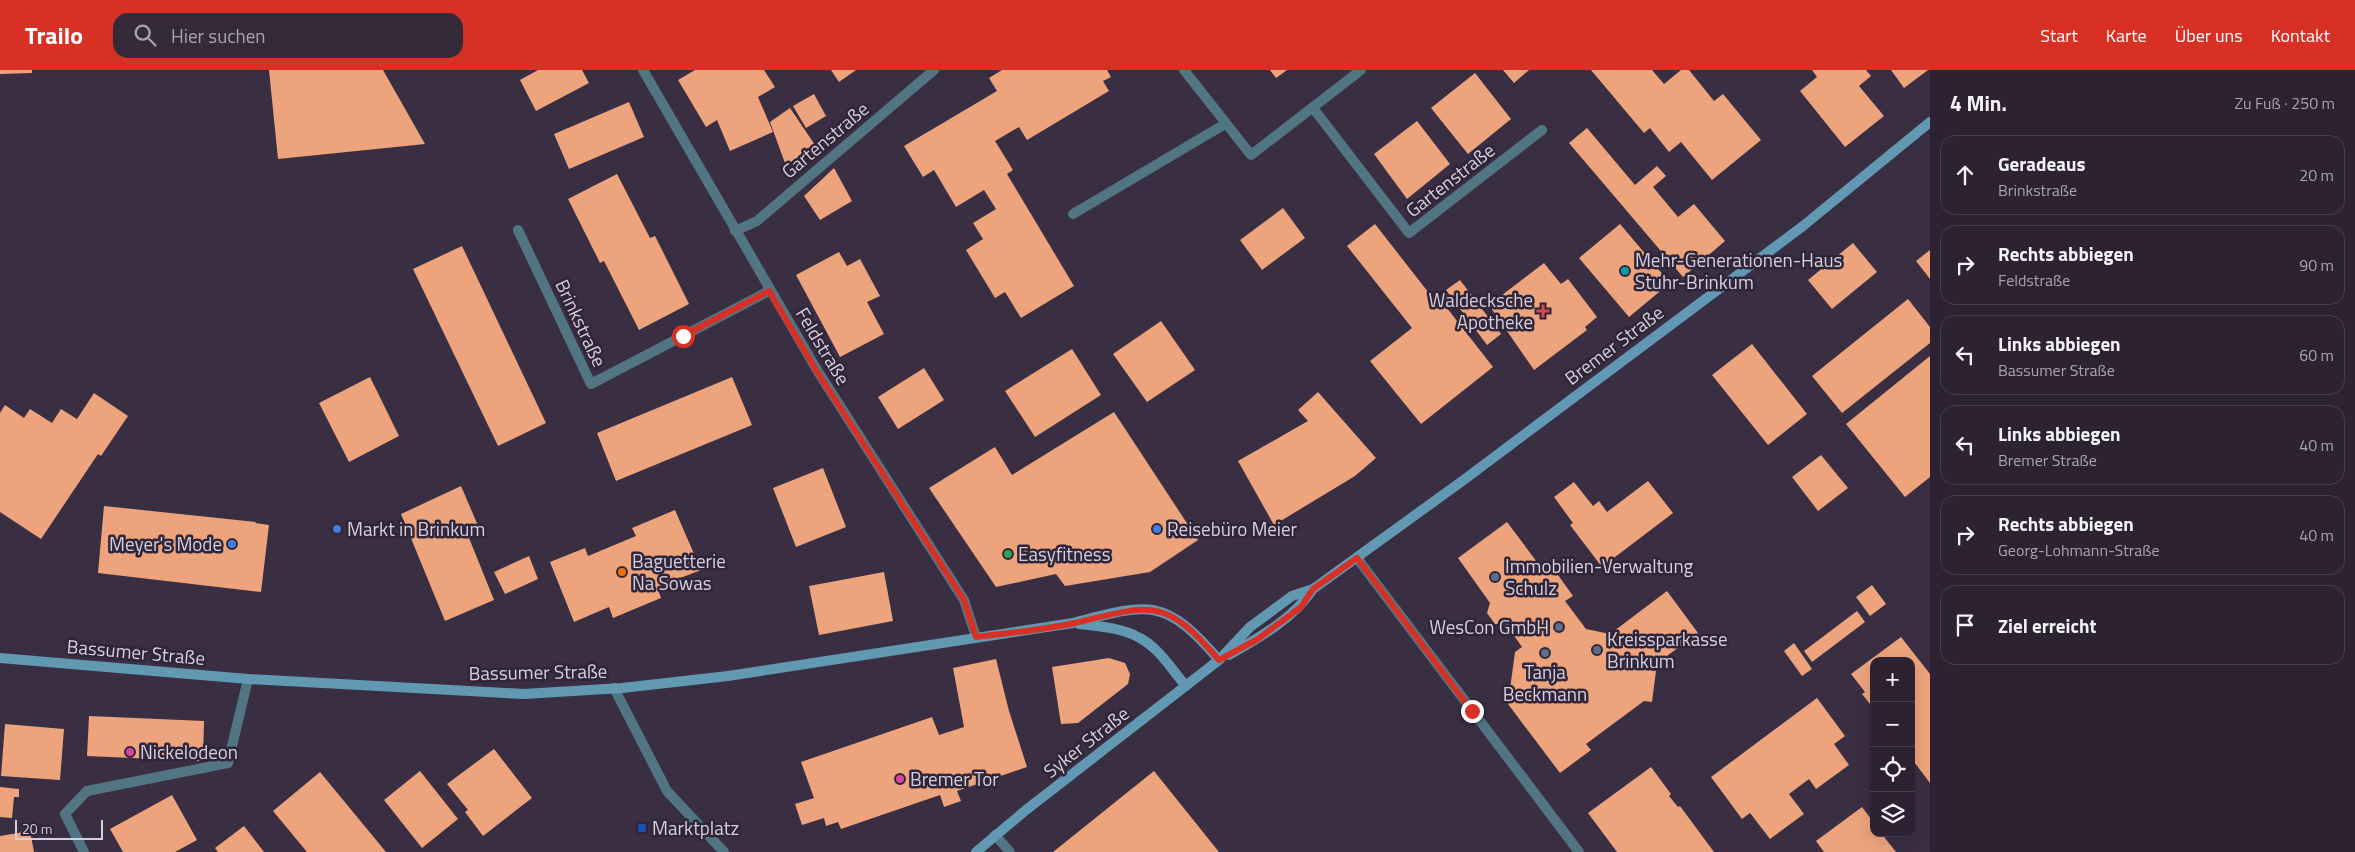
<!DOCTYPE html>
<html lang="de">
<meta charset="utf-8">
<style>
:root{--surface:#2c2232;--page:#342a3a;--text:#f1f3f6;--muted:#a6a4ac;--line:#483f4d;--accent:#d93025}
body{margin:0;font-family:"Titillium Web",sans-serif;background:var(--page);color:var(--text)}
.controls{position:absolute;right:15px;bottom:15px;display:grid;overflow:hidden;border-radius:10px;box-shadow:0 5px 20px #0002}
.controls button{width:45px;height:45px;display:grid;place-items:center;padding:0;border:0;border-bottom:1px solid var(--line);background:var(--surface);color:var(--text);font:25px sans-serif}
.scale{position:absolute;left:15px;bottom:12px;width:88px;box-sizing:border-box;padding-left:5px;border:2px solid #d6cfdc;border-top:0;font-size:14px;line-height:18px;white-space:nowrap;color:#d6cfdc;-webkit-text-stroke:4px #302539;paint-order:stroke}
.stop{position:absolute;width:15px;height:15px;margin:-11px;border:4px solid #d93025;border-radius:50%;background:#fff}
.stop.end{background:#d93025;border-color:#fff;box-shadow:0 1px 5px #0008}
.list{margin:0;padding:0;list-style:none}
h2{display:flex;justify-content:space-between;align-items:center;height:65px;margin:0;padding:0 20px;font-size:21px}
h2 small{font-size:16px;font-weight:400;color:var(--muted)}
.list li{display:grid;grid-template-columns:32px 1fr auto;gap:15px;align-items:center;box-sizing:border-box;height:80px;margin:0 10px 10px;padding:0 10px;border:1px solid var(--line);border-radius:15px}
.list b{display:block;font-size:19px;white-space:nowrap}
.list p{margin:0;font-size:16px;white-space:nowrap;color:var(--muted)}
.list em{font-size:16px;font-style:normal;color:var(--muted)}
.icon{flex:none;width:28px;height:28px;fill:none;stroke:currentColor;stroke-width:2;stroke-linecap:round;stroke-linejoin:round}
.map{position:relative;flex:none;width:1930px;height:782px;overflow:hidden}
header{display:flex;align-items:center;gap:30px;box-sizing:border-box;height:70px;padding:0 25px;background:var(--accent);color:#fff}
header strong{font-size:24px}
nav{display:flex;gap:28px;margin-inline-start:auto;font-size:18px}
.search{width:350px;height:45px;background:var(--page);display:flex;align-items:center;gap:12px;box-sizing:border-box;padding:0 18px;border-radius:15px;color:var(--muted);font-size:19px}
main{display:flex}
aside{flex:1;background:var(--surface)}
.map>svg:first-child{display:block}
.building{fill:#eda47d}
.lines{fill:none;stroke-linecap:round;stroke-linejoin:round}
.lane{stroke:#527584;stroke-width:10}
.street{stroke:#527584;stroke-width:10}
.secondary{stroke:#6099b1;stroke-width:10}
.route{stroke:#d93025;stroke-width:6}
.culture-dot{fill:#0f9aa8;stroke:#302539;stroke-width:2}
.health-dot{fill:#e0444e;stroke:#302539;stroke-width:2}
.shop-dot{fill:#3f7fe0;stroke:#302539;stroke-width:2}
.leisure-dot{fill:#2e9e5b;stroke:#302539;stroke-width:2}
.food-dot{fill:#e8710a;stroke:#302539;stroke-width:2}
.service-dot{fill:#5c6f8a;stroke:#302539;stroke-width:2}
.hotel-dot{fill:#d1479c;stroke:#302539;stroke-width:2}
.transit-dot{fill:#1a4fb4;stroke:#302539;stroke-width:2}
.labels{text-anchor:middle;stroke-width:5;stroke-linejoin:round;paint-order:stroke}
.street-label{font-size:19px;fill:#d6cfdc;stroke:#302539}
.poi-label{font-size:19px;fill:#d6cfdc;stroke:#302539;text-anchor:start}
</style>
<header>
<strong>Trailo</strong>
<div class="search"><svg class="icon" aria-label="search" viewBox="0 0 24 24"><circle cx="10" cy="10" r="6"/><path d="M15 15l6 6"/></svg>Hier suchen</div>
<nav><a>Start</a><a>Karte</a><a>Über uns</a><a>Kontakt</a></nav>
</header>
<main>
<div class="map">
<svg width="1930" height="782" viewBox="0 0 1930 782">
<rect width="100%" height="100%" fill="#3a2e43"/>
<path class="building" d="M 0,0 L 32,0 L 32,3 L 0,4 Z
M 269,0 L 383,0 L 425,74 L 278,89 Z
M 538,0 L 582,0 L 589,13 L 536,41 L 520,10 Z
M 695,0 L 764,0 L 775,17 L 758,27 L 773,62 L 730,81 L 717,50 L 706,57 L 678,10 Z
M 831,0 L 856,0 L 839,12 Z
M 1002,0 L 1107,0 L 1111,7 L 1103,11 L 1109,21 L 1027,70 L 1019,57 L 995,71 L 1013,100 L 1007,104 L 1074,216 L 1021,248 L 1005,222 L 995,228 L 966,180 L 983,169 L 973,153 L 996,139 L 984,120 L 956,137 L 934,100 L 923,107 L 904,76 L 997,21 L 989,8 Z
M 1270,0 L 1287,0 L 1276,8 Z
M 1503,0 L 1529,0 L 1514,13 Z
M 1591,0 L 1652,0 L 1664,14 L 1681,0 L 1689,0 L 1714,31 L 1723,24 L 1761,70 L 1712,110 L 1681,72 L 1669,82 L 1650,58 L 1644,63 Z
M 1812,0 L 1866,0 L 1871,6 L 1859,16 L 1884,46 L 1845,77 L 1800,21 L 1817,7 Z
M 1891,0 L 1928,0 L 1904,18 Z
M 1475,3 L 1511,49 L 1468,84 L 1431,38 Z
M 814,24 L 826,46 L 806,58 L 793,36 Z
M 629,32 L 644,67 L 569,99 L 554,64 Z
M 790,38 L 815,75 L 786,96 L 770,52 Z
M 1417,51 L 1450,94 L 1407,129 L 1374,84 Z
M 1587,58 L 1635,115 L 1657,96 L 1666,106 L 1653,117 L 1678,147 L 1694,134 L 1725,171 L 1683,207 L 1569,73 Z
M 834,98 L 852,131 L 820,150 L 804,126 Z
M 617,104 L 650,168 L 655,166 L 689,234 L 639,260 L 604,191 L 600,193 L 568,129 Z
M 1283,138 L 1305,168 L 1262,200 L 1240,170 Z
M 1375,154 L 1439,236 L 1443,233 L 1493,297 L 1421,354 L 1370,291 L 1412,258 L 1347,176 Z
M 1620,154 L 1670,213 L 1629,247 L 1579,188 Z
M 1853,173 L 1877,202 L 1832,239 L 1808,210 Z
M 462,176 L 546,353 L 498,376 L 413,199 Z
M 1930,180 L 1930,209 L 1916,191 Z
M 839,182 L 847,196 L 860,189 L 880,226 L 867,232 L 884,264 L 840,287 L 796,205 Z
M 1544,193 L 1561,214 L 1568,209 L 1597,247 L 1585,257 L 1587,260 L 1534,300 L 1489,235 Z
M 1460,210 L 1501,264 L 1487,275 L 1446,220 Z
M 1908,229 L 1930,257 L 1930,273 L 1842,343 L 1812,306 Z
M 1161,251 L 1195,300 L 1147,332 L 1113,284 Z
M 1752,274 L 1807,344 L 1768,375 L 1712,305 Z
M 1072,279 L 1101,325 L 1035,367 L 1005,321 Z
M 1930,286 L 1930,407 L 1905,427 L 1846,354 Z
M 924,298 L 944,330 L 898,359 L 878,327 Z
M 370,307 L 399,366 L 349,392 L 319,333 Z
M 732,307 L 752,355 L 616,411 L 597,363 Z
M 1318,322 L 1376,388 L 1355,406 L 1274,455 L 1238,391 L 1308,351 L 1298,340 Z
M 94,323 L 128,346 L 101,386 L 98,384 L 41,469 L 0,442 L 0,343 L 5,335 L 24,348 L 30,339 L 52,353 L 61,339 L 77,349 Z
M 1114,342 L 1198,470 L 1150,502 L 1065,516 L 1056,504 L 996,517 L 929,418 L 995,377 L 1012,405 Z
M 1821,385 L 1848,418 L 1818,441 L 1792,407 Z
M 823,398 L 846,457 L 796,477 L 773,418 Z
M 1648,411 L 1673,443 L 1602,497 L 1570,455 L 1573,453 L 1554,427 L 1574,412 L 1593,436 L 1599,431 L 1607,442 Z
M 461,416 L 479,458 L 467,463 L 494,530 L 445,551 L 401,444 Z
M 104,436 L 256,452 L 255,453 L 269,455 L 261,522 L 98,503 Z
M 675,440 L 701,500 L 657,517 L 661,528 L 613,548 L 609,537 L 574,552 L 550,492 L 585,478 L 588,486 L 636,466 L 632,458 Z
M 1507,452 L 1546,504 L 1553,498 L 1573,526 L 1565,531 L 1586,559 L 1610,564 L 1667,521 L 1698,563 L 1648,600 L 1656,601 L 1652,632 L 1644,631 L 1586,674 L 1591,680 L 1560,703 L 1508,634 L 1515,582 L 1522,577 L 1506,554 L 1495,554 L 1487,543 L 1490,533 L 1458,488 Z
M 529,486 L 538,509 L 505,524 L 494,502 Z
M 884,502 L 893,551 L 819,565 L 809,516 Z
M 1872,515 L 1886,534 L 1870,546 L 1856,527 Z
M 1857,541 L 1865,552 L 1812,592 L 1804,581 Z
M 1901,567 L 1930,604 L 1930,713 L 1911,688 L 1911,591 L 1874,591 L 1874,639 L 1862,624 L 1865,622 L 1851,604 Z
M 1794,573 L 1812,599 L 1802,606 L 1784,581 Z
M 1109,588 L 1125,593 L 1130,604 L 1128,614 L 1078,653 L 1061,654 L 1052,597 Z
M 996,589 L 1009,641 L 1027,697 L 957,721 L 961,731 L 944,737 L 940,725 L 841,759 L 838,752 L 826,756 L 824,748 L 802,755 L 795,734 L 814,728 L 801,692 L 932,647 L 939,665 L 964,657 L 953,598 Z
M 1817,628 L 1845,666 L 1834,674 L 1849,695 L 1816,719 L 1809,709 L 1789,724 L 1804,744 L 1770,769 L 1750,743 L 1742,749 L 1711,707 Z
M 89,646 L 204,651 L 203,691 L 87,686 Z
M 5,654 L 64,659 L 60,710 L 1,706 Z
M 494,679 L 532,728 L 483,766 L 465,742 L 468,740 L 447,714 Z
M 1651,697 L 1671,724 L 1669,726 L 1678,737 L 1680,736 L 1714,782 L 1617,782 L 1588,743 Z
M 420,701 L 458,749 L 422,778 L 384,730 Z
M 1154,701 L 1219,782 L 1053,782 Z
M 320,702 L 386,782 L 307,782 L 273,741 Z
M 0,717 L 19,719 L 19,727 L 14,727 L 12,748 L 0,747 Z
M 172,725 L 197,770 L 175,782 L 123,782 L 110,759 Z
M 1862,737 L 1874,753 L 1874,763 L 1881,763 L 1896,782 L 1824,782 L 1816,771 Z
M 244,756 L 264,782 L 218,782 L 215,778 Z
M 30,761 L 34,782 L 0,782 L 0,766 Z"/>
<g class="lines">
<path class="lane" d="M 1073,144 L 1225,54
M 614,618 L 667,721 L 724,782"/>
<path class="street" d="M 643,0 L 817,300 L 964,530 L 976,567
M 1184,0 L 1251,85 L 1361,0
M 1313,38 L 1409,163 L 1542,60
M 518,160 L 591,314 L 769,221
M 735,161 L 757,151 L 934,0
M 1357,488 L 1579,782
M 995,765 L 1010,782
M 84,782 L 65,744 L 87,721 L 228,693 L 248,609"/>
<path class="secondary" d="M 1079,554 C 1099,556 1122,558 1140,568 C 1159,578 1172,600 1186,616
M 1229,585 C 1260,567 1293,549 1313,519
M 0,588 L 248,609 L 524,624 L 622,618 L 728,606 L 1073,553 C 1149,533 1165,527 1219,590
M 976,782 L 1026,740 L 1219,590 L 1250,557 L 1292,526 L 1313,519 L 1465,409 L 1803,156 L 1930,52"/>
</g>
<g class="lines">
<path class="route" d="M 683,266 L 769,221 L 816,300 L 964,530 L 976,567 C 1009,563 1043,560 1075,553 C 1151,535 1164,526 1219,590 L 1258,569 L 1301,537 L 1313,519 L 1357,488 L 1472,641"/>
</g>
<circle class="culture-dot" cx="1625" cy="201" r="5"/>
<path class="health-dot" d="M1540.5 233.5h5v5h5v5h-5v5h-5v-5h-5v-5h5z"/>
<g class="shop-dot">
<circle cx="337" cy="459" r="5"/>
<circle cx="1157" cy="459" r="5"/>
<circle cx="232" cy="474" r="5"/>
</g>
<circle class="leisure-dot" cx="1008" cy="484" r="5"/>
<circle class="food-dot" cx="622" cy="502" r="5"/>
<g class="service-dot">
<circle cx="1495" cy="507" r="5"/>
<circle cx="1559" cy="557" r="5"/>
<circle cx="1597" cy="580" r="5"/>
<circle cx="1545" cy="583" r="5"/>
</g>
<g class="hotel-dot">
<circle cx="130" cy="682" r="5"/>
<circle cx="900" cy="709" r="5"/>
</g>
<rect class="transit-dot" x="637" y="753" width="10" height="10" rx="2.5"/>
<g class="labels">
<g class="street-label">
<text transform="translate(825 70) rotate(-40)" y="7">Gartenstraße</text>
<text transform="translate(1450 110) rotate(-38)" y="7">Gartenstraße</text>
<text transform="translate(581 253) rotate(65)" y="7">Brinkstraße</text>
<text transform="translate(1614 275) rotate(-37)" y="7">Bremer Straße</text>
<text transform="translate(823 276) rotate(59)" y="7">Feldstraße</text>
<text transform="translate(136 582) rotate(5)" y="7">Bassumer Straße</text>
<text transform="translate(538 602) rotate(-1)" y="7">Bassumer Straße</text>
<text transform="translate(1086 672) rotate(-38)" y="7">Syker Straße</text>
</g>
<g class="poi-label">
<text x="1635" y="197">Mehr-Generationen-Haus<tspan x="1635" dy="22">Stuhr-Brinkum</tspan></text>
<text x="1533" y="237" text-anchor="end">Waldecksche<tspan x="1533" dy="22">Apotheke</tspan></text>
<text x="347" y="466">Markt in Brinkum</text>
<text x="1167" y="466">Reisebüro Meier</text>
<text x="222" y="481" text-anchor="end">Meyer's Mode</text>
<text x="1018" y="491">Easyfitness</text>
<text x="632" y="498">Baguetterie<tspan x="632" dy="22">Na Sowas</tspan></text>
<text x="1505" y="503">Immobilien-Verwaltung<tspan x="1505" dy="22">Schulz</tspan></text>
<text x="1549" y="564" text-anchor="end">WesCon GmbH</text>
<text x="1607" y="576">Kreissparkasse<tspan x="1607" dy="22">Brinkum</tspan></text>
<text x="1545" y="609" text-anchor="middle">Tanja<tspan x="1545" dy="22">Beckmann</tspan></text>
<text x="140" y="689">Nickelodeon</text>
<text x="910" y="716">Bremer Tor</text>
<text x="652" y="765">Marktplatz</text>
</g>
</g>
</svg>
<div class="controls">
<button>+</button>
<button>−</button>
<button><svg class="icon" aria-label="locate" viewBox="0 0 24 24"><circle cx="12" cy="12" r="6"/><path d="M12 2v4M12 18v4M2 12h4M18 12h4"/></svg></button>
<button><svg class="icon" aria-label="layers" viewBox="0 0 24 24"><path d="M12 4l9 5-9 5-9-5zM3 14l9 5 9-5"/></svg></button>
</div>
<div class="scale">20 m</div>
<div class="stop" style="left:683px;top:266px"></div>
<div class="stop end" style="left:1472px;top:641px"></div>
</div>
<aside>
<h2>4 Min.<small>Zu Fuß · 250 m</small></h2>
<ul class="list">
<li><svg class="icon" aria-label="ahead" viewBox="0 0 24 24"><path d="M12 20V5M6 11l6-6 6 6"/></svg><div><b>Geradeaus</b><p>Brinkstraße</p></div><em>20 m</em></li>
<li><svg class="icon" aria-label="right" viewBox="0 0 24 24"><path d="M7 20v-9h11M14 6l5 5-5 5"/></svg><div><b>Rechts abbiegen</b><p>Feldstraße</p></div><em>90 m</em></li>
<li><svg class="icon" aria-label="left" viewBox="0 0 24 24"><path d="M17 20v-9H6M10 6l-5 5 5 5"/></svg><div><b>Links abbiegen</b><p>Bassumer Straße</p></div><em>60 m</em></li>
<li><svg class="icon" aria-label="left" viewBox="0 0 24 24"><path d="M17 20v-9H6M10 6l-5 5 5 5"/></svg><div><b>Links abbiegen</b><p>Bremer Straße</p></div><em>40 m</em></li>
<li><svg class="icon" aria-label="right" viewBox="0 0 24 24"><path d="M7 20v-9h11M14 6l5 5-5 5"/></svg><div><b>Rechts abbiegen</b><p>Georg-Lohmann-Straße</p></div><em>40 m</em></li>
<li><svg class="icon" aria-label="arrive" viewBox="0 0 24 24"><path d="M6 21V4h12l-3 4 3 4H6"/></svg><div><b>Ziel erreicht</b></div></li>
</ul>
</aside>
</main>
